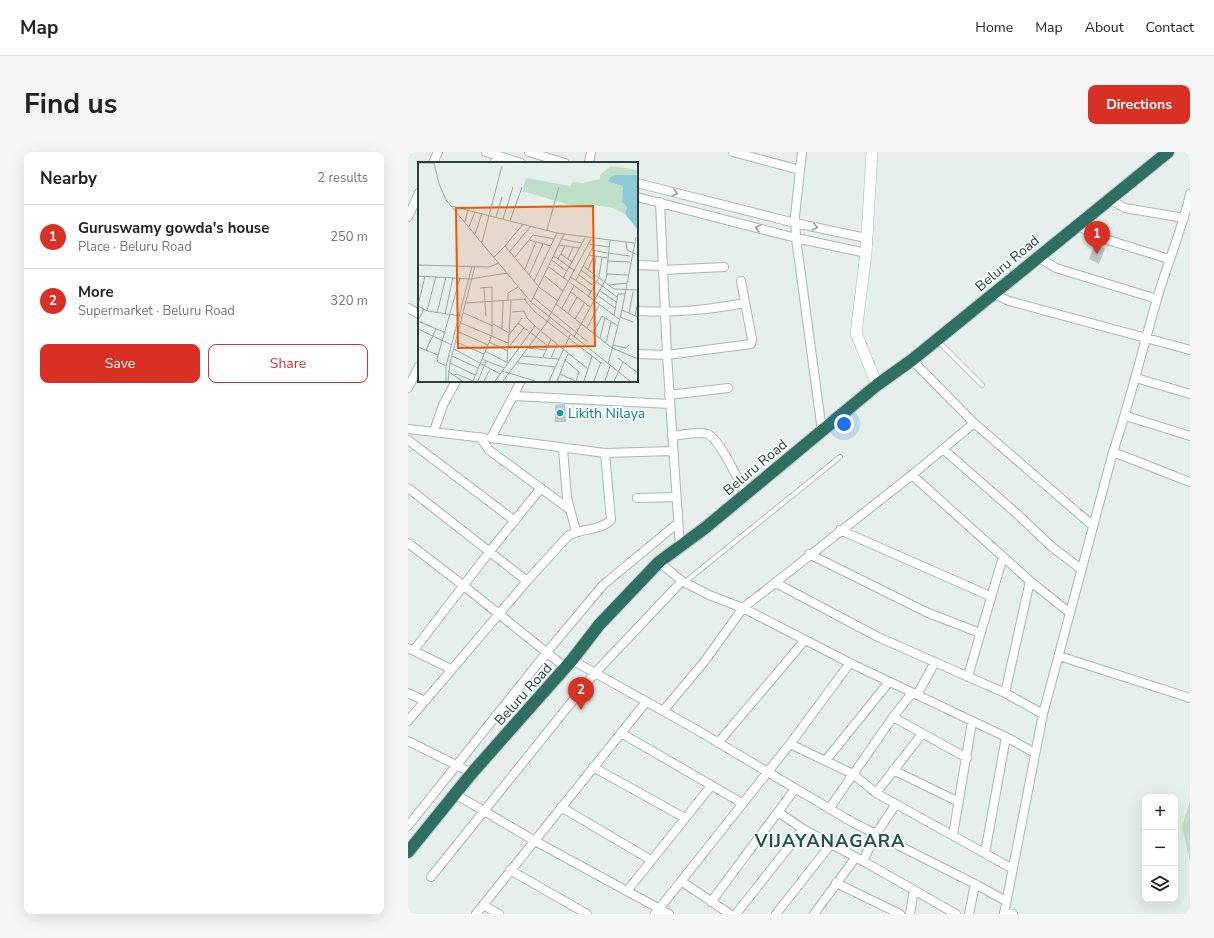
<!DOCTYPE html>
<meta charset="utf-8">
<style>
:root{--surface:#fff;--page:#f6f6f6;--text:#222;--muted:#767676;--line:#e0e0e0;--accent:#d93025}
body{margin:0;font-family:"Nunito Sans",sans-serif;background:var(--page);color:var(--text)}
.controls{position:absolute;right:12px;bottom:12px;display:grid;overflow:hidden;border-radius:8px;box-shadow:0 4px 16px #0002}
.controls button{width:36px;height:36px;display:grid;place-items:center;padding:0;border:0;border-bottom:1px solid var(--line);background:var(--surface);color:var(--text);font:20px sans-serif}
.you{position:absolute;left:436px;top:272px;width:14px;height:14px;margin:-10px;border:3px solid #fff;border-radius:50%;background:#1a73e8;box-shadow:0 0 0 6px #1a73e833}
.badge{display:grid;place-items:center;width:26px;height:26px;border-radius:50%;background:var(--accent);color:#fff;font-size:13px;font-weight:700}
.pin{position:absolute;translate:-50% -33px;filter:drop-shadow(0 1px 2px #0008)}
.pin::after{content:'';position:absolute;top:21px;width:14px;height:12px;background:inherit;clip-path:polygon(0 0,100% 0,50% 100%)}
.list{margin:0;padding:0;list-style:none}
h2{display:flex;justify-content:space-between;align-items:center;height:52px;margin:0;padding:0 16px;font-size:17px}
h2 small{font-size:13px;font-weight:400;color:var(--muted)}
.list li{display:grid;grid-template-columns:26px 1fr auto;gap:12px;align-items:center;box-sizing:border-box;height:64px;padding:0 16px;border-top:1px solid var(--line)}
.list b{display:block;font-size:15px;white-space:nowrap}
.list p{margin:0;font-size:13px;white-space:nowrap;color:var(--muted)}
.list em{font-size:13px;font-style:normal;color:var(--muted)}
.actions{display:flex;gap:8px;padding:12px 16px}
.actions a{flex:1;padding:9px 0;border:1px solid var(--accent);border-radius:8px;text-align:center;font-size:14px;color:var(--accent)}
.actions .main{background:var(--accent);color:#fff}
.icon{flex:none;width:22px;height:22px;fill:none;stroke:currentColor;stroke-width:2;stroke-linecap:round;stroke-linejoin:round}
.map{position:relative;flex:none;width:782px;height:762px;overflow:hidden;border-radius:8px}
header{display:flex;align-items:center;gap:24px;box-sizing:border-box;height:56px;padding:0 20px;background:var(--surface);border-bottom:1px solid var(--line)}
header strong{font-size:19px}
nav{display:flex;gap:22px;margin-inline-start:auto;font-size:14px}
.intro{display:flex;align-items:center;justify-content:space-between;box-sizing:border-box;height:96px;padding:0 24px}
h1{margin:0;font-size:28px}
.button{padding:10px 18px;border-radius:8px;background:var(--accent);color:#fff;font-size:14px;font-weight:700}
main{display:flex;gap:24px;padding:0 24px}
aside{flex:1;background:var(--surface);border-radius:8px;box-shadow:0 4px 16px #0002}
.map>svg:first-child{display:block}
.green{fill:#bfe0c8}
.building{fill:#bbcac4}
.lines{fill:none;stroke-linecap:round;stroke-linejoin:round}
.lane-casing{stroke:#a8b8b2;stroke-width:5.5}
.street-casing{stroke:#a8b8b2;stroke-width:10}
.secondary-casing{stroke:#a4bbb3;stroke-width:12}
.highway-casing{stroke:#c2cac8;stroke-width:14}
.lane{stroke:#fff;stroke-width:4}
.street{stroke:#fff;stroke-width:8}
.secondary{stroke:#fff;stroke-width:11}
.highway{stroke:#2f6f62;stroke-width:12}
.oneway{stroke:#92a09c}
.culture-dot{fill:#0f9aa8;stroke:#f7fbf9;stroke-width:1.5}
.labels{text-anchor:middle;stroke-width:4;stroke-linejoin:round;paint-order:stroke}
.street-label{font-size:14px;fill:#24423a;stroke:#f7fbf9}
.culture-label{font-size:14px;fill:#0d838f;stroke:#f7fbf9;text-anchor:start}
.district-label{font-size:18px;font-weight:bold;letter-spacing:1px;fill:#1f5548;stroke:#f7fbf9}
.inset-road{fill:none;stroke:#98aaa4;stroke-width:1}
.view{fill:#e8590c;fill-opacity:0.15;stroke:#e8590c;stroke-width:2}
.inset-edge{fill:none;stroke:#24423a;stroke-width:2}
</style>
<header>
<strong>Map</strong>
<nav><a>Home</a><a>Map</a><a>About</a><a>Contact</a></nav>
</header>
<div class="intro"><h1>Find us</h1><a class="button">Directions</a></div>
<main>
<aside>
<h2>Nearby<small>2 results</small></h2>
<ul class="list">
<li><span class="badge">1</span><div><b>Guruswamy gowda's house</b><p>Place · Beluru Road</p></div><em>250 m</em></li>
<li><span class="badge">2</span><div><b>More</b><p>Supermarket · Beluru Road</p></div><em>320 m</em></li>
</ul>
<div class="actions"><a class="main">Save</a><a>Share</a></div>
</aside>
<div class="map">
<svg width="782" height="762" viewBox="0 0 782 762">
<rect width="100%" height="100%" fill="#e6efeb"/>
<path class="green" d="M 782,649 L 782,708 L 774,675 Z"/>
<path class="building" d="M 687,92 L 697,97 L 691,112 L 681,107 Z
M 157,252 L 158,270 L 147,270 L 147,253 Z"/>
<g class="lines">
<g class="lane-casing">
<path id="lane" d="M 529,188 L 574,233
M 277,430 L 432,305"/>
</g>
<g class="street-casing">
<path id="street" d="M 78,0 L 113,11
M 121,0 L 157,11
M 325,0 L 392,18
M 394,0 L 387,64 L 388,86 L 414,279
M 25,11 L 30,0
M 86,11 L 90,4
M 181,11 L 183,0
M 229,31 L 387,71 L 458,86
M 229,45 L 388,86 L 458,101
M 701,47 L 717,56 L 776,66
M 252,50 L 259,203 L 272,395
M 0,65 L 11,41
M 670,72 L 684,83 L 761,107
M 630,105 L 648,116 L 749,147
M 229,113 L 255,114
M 255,118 L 316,115
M 586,142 L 601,149 L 782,198
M 0,156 L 11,162
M 229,159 C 268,161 299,158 337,151
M 229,202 L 259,203 L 343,192 L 344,187 L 333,129
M 728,226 L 782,242
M 113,229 L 83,286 L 197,301 L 265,299
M 0,236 L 11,214
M 261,243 L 320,236
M 105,244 L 262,252
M 718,264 L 782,284
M 566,271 L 685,374
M 0,277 L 76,286
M 26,279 L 35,253 L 48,229
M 264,284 C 274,283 289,279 299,282 C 311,285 331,330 338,342
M 72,285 L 81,298 L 161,357
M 0,288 L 107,369
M 155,297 L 159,346 L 168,379
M 535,297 L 608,361 L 644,395 L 673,417
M 705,300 L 782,330
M 504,323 L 622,429 L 597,541
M 0,336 L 119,429 L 0,569
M 229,346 L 268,345
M 432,378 L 582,444
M 0,391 L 56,434 L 158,516
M 401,402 L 518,460 L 572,481
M 251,410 L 274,429 L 301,443 L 335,456 L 442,511 L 598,585 L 627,601
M 119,429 L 160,384 C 173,376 192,379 203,368 L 197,301
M 622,429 L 662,461
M 368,431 L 470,485 L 597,541 L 635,562
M 0,496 L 43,517
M 6,498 L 82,399 L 133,336
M 651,504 L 782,546
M 164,508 L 289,578 L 444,670 L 567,732 L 598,749
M 560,524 L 595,405
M 0,541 L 17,549
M 509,543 L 527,510
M 255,559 L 296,510 L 335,456 L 504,323 L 566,271 L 504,208
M 485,565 L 559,606
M 213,581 L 334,651
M 0,589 L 64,621
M 310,591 L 397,488
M 382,592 L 445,622 L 468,641 L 605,717
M 418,608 L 481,530
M 185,615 L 277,666
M 485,618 L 551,650
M 468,641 L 514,582
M 47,642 L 127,689 L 261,762
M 153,655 L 243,708
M 421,657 L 485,565 L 504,541
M 370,660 L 395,677 L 455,709 L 548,762
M 0,674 L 139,500 L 195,433 L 270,371
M 545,683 L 564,570
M 577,701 L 598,585
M 455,709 L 468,682 L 488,652
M 102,718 L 179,762
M 23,725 L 187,521 L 274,429
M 273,729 L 322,762
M 428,731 L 492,762
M 219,739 L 303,634
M 303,750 L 387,637
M 75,753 L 91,762
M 596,760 L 605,762
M 68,762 L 238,550
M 247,762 L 382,592 L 442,511
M 328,762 L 395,677
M 368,762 L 423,692
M 406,762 L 448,705
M 502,762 L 506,738
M 561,762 L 567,732
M 596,762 L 635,562 L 705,300 C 722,250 734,198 749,147 C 759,112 774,78 782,42"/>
</g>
<g class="secondary-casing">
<path id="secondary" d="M 464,0 L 458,101 L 448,181 L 469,233"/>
</g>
<g class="highway-casing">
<path id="highway" d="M 0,700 L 64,621 L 164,508 L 191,473 L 251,410 L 297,376 L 469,233 L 504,208 L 760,0"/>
</g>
<use href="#lane" class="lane"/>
<use href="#street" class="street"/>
<use href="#secondary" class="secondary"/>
<use href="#highway" class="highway"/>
</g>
<defs><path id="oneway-chevron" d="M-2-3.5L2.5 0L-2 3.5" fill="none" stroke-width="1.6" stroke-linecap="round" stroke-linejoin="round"/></defs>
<g class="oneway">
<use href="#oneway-chevron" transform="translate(267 41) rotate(15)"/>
<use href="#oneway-chevron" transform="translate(407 75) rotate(11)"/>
<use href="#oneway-chevron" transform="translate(350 76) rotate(-165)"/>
</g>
<circle class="culture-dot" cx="152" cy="261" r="4"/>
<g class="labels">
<g class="street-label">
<text transform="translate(599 111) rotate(-40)" y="5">Beluru Road</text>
<text transform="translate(347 315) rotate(-40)" y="5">Beluru Road</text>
<text transform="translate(115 542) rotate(-48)" y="5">Beluru Road</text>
</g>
<g class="culture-label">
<text x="160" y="266">Likith Nilaya</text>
</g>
<g class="district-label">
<text x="422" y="695">VIJAYANAGARA</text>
</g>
</g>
<g transform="translate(10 10)">
<rect width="220" height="220" fill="#e6efeb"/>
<path d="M 193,4 L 220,8 L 220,13 L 199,15 L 190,20 L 205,24 L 204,40 L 209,45 L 207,52 L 192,45 L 171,43 L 159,45 L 104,29 L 108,16 L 152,24 L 155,20 L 165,21 L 182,17 L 182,13 Z" fill="#bfe0c8"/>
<path d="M 198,13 L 220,13 L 220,68 L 207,52 L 209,45 L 204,40 L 205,24 L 190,20 L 192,15 Z" fill="#8ec9d4"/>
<path class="inset-road" d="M 0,1 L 16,1M 16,1 L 21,22 L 28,38 L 113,140 L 212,219M 33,44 L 139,71 L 192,78 L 188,117 L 156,175M 78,55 L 84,35M 85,57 L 95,25M 92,59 L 104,25M 47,60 L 50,47M 51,65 L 57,50M 129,68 L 141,25M 57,72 L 64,51M 143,77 L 164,81M 111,78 L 133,84M 192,78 L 216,81M 64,80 L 84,4M 208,80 L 209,88 L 220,93M 170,82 L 191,85M 141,83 L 161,86M 87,84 L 105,62M 174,88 L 190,91M 92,89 L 113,64M 190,91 L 212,94M 143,92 L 154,100M 171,93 L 190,96M 136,94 L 157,109M 76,95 L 87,84 L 121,125 L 140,139M 97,95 L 115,73 L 136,77M 140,97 L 147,84M 150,97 L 155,85M 134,98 L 148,109M 189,99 L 212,100M 0,103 L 71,105 L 81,101M 165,104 L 196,127 L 220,128M 131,105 L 201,157M 107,107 L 118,80M 170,107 L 176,94M 163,108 L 199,135M 176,111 L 178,94M 189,112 L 210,113M 111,113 L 125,82M 161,113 L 177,125M 0,114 L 52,117 L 89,111M 127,114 L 145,129M 153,115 L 174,130M 145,116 L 167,76M 158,118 L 176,83M 116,119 L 139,71M 191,123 L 209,121M 66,125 L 68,154M 62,126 L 74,125 L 74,173M 181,128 L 198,140M 153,130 L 172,145M 179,133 L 197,146M 170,135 L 181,115 L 184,95M 116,136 L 170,180M 106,137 L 117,150 L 183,201M 90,138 L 90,131 L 100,125M 113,140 L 146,72M 48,141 L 108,137M 138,142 L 194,186 L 220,197M 0,143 L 7,114M 0,144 L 9,149 L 43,154M 144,146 L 156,124M 204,148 L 220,155M 9,149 L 18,114M 94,150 L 106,149 L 109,156 L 117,164M 19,151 L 28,115M 46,151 L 75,164M 150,151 L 159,135M 211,151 L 215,130M 27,152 L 35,115M 196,154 L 200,132 L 207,132M 217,154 L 220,139M 131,155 L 173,77M 202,155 L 215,160M 157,157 L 167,140M 0,159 L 28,171M 0,159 L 6,147M 43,161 L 90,181M 100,161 L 130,184M 75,162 L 91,171 L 93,138M 169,166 L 181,143M 0,167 L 34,183M 84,167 L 85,139M 41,170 L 70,183M 175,171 L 184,154 L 200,164M 91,173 L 104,156M 182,176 L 187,156M 38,180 L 66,192M 71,180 L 90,189M 188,181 L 193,160M 195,183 L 208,186 L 211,183M 0,185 L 20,193M 90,186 L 106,166M 110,186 L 128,188M 36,187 L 82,212M 145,187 L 170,207 L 174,194M 8,188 L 18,167M 67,189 L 90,201M 150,192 L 147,198 L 161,210 L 158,219M 34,194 L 60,206M 105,194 L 141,197M 125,195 L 133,177M 133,196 L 139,182M 200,196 L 220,211M 64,197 L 86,206M 89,200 L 91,171M 32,201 L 57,213M 100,201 L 137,205M 190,202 L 204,148 L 218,75M 28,204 L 20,200 L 19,197 L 42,116M 30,209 L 44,219M 84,209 L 91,211 L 132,156M 142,212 L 147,198M 36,213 L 39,212 L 55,219M 28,219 L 28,204 L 54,104M 30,219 L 32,201 L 57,104M 55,219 L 74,173M 60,219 L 68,199M 66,219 L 72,207M 77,219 L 117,164 L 145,187M 85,219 L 91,211 L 117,219M 131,219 L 152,173M 139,219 L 142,212 L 157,219M 166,219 L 170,207M 176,219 L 183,200M 187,219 L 192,204M 196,219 L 205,200"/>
<path class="view" d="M 175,44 L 177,184 L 40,186 L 38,46 Z"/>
<rect width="220" height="220" class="inset-edge"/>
</g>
</svg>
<div class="controls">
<button>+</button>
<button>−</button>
<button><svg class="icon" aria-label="layers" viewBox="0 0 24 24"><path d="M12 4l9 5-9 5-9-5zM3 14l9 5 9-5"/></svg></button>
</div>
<div class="you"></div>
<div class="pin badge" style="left:689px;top:102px">1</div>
<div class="pin badge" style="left:173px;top:558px">2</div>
</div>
</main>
